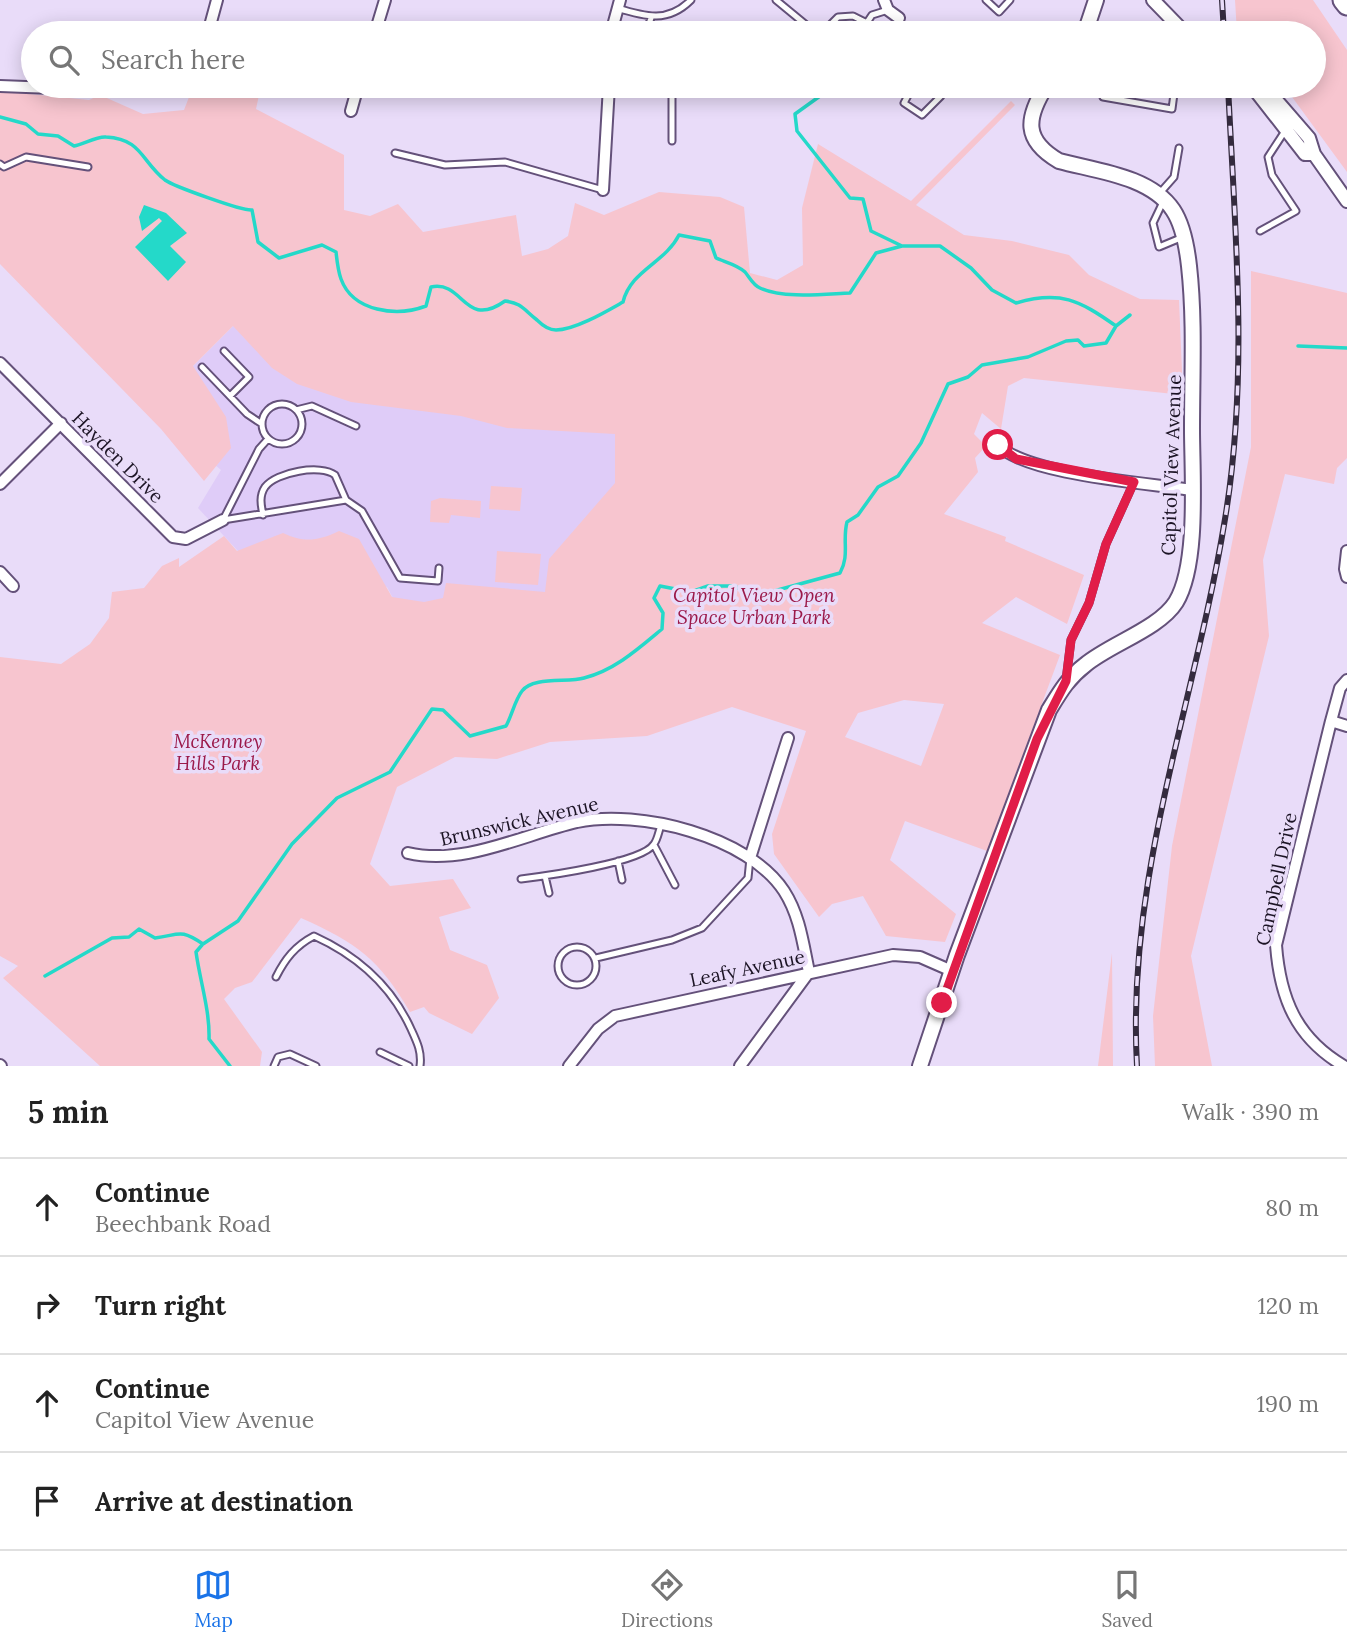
<!DOCTYPE html>
<meta charset="utf-8">
<style>
:root{--surface:#fff;--page:#f6f6f6;--text:#222;--muted:#767676;--line:#e0e0e0;--accent:#1a73e8}
body{margin:0;font-family:Lora,serif;background:var(--page);color:var(--text)}
.stop{position:absolute;width:21px;height:21px;margin:-16px;border:5px solid #e11d48;border-radius:50%;background:#fff}
.stop.end{background:#e11d48;border-color:#fff;box-shadow:0 2px 7px #0008}
.list{margin:0;padding:0;list-style:none}
h2{display:flex;justify-content:space-between;align-items:center;height:91px;margin:0;padding:0 28px;font-size:30px}
h2 small{font-size:23px;font-weight:400;color:var(--muted)}
.list li{display:grid;grid-template-columns:46px 1fr auto;gap:21px;align-items:center;box-sizing:border-box;height:98px;padding:0 28px;border-top:2px solid var(--line)}
.list b{display:block;font-size:26px;white-space:nowrap}
.list p{margin:0;font-size:23px;white-space:nowrap;color:var(--muted)}
.list em{font-size:23px;font-style:normal;color:var(--muted)}
.icon{flex:none;width:38px;height:38px;fill:none;stroke:currentColor;stroke-width:2;stroke-linecap:round;stroke-linejoin:round}
.map{position:relative;flex:none;width:1347px;height:1066px;overflow:hidden}
.search{position:absolute;background:var(--surface);box-shadow:0 4px 18px #0003;left:21px;right:21px;top:21px;height:77px;display:flex;align-items:center;gap:18px;box-sizing:border-box;padding:0 24px;border-radius:38px;color:var(--muted);font-size:26px}
.sheet{height:483px;background:var(--surface)}
nav{display:flex;justify-content:space-around;align-items:center;box-sizing:border-box;height:98px;border-top:2px solid var(--line);background:var(--surface);font-size:19px;color:var(--muted)}
nav a{display:grid;justify-items:center;gap:4px}
nav .on{color:var(--accent)}
.map>svg:first-child{display:block}
.built{fill:#dfccf8}
.green{fill:#f7c5cf;fill-rule:evenodd}
.water{fill:#24d9c9}
.lines{fill:none;stroke-linecap:round;stroke-linejoin:round}
.stream{stroke:#24d9c9;stroke-width:3.5}
.service-casing{stroke:#64517a;stroke-width:9}
.minor-casing{stroke:#64517a;stroke-width:14}
.tertiary-casing{stroke:#64517a;stroke-width:16}
.secondary-casing{stroke:#64517a;stroke-width:18}
.motorway-casing{stroke:#64517a;stroke-width:23}
.service{stroke:#fff;stroke-width:5}
.minor{stroke:#fff;stroke-width:10}
.tertiary{stroke:#fff;stroke-width:12}
.secondary{stroke:#fff;stroke-width:14}
.motorway{stroke:#fff;stroke-width:19}
.rail-casing{stroke:#342b3e;stroke-width:6}
.rail{stroke:#e9dcf9;stroke-width:3.5;stroke-dasharray:10;stroke-linecap:butt}
.route{stroke:#e11d48;stroke-width:9}
.labels{text-anchor:middle;stroke-width:7;stroke-linejoin:round;paint-order:stroke}
.street-label{font-size:19px;fill:#1c1425;stroke:#e9dcf9}
.park-label{font-size:19px;font-style:italic;fill:#9b194a;stroke:#e9dcf9}
</style>
<div class="map">
<svg width="1347" height="1066" viewBox="0 0 1347 1066">
<rect width="100%" height="100%" fill="#e9dcf9"/>
<path class="built" d="M 606,243 L 708,690 L 442,691 L 387,587 L 250,564 L 198,508 L 221,470 L 156,415 L 187,372 L 233,326 L 532,279 Z"/>
<path class="green" d="M 1235,0 L 1313,0 L 1347,50 L 1347,172 L 1284,86 L 1314,86 L 1314,33 L 1237,33 Z
M 210,86 L 261,86 L 256,109 L 344,155 L 344,210 L 370,216 L 398,204 L 423,232 L 516,215 L 522,256 L 548,249 L 568,236 L 575,203 L 604,215 L 659,192 L 720,197 L 744,207 L 750,273 L 777,280 L 803,265 L 802,208 L 818,144 L 911,201 L 1011,101 L 1015,105 L 916,205 L 964,235 L 1012,241 L 1069,255 L 1089,275 L 1140,299 L 1179,300 L 1183,395 L 1024,378 L 1008,386 L 1001,429 L 982,413 L 974,434 L 986,446 L 975,458 L 978,472 L 944,514 L 1006,537 L 1005,541 L 1084,575 L 1067,624 L 1016,597 L 982,623 L 1060,655 L 987,851 L 905,821 L 890,860 L 956,914 L 945,942 L 886,936 L 863,896 L 832,904 L 819,917 L 774,854 L 772,834 L 806,731 L 732,707 L 647,736 L 550,742 L 497,759 L 455,757 L 397,787 L 370,864 L 390,886 L 453,879 L 471,908 L 439,917 L 450,950 L 487,965 L 499,998 L 472,1034 L 429,1013 L 424,1007 L 410,1012 C 379,959 357,943 301,918 L 252,982 L 235,988 L 224,999 L 262,1052 L 260,1066 L 100,1066 L 3,978 L 18,966 L 0,956 L 0,657 L 61,664 L 90,644 L 109,618 L 112,592 L 144,588 L 162,566 L 179,558 L 179,567 L 224,536 L 237,551 L 283,533 C 304,543 318,541 339,531 L 359,539 L 392,597 L 424,602 L 443,598 L 446,583 L 545,592 L 549,559 L 615,483 L 615,434 L 507,428 L 461,416 L 351,402 L 297,384 L 272,368 L 233,326 L 193,366 L 226,417 L 231,448 L 204,481 L 161,429 L 0,264 L 0,91 L 89,100 L 100,95 L 143,114 L 184,110 L 191,92 L 205,95 ZM 904,700 L 944,704 L 921,766 L 845,737 L 858,713 Z
M 1251,271 L 1347,293 L 1347,458 L 1337,468 L 1334,484 L 1285,474 L 1263,560 L 1269,636 L 1191,956 L 1212,1066 L 1155,1066 L 1153,1016 L 1172,846 L 1251,447 Z
M 491,486 L 522,488 L 520,511 L 489,509 Z
M 440,498 L 481,501 L 480,518 L 451,515 L 449,523 L 430,522 L 431,501 Z
M 497,551 L 541,554 L 538,585 L 495,582 Z
M 1112,953 L 1113,1066 L 1098,1066 Z"/>
<path class="water" d="M 144,205 L 166,213 L 187,233 L 170,246 L 186,262 L 168,281 L 135,247 L 162,221 L 159,218 L 142,231 L 139,217 Z"/>
<g class="lines">
<path class="stream" d="M 827,91 L 795,114 L 797,131 L 850,198 L 863,199 L 871,231 L 902,246
M 0,117 L 26,124 L 38,134 L 58,136 L 74,146 C 84,144 97,136 106,137 C 142,139 141,161 165,180 C 173,186 242,211 252,210 L 258,242 L 279,258 L 322,245 L 336,252 C 337,261 338,271 341,279 C 353,312 397,317 426,306 L 431,287 C 464,280 464,330 505,301 C 522,303 524,310 537,320 C 542,325 549,330 556,330 C 575,330 607,311 623,302 C 631,270 665,263 679,235 L 710,241 L 716,258 C 725,262 738,265 745,272 C 750,278 753,285 760,288 C 783,299 825,294 850,293 L 876,253 L 902,246 L 940,246 L 971,268 L 992,290 L 1016,303 C 1060,290 1079,300 1116,326
M 1298,346 L 1347,348
M 202,945 L 196,952 C 200,981 210,1011 209,1039 L 230,1066
M 45,976 L 112,938 L 129,937 L 139,929 L 155,938 C 180,935 179,928 203,944 L 238,921 L 292,844 L 337,798 L 390,772 L 432,709 L 443,710 L 470,736 L 506,726 C 512,715 515,700 522,691 C 533,676 568,683 584,678 C 615,670 638,649 662,629 L 663,613 L 654,598 L 660,586 L 691,592 L 708,586 L 735,586 L 747,594 L 763,594 L 840,573 C 850,555 842,541 847,522 L 858,515 L 878,487 L 898,476 L 921,443 L 948,384 L 968,377 L 982,365 L 1028,357 L 1066,341 L 1078,340 L 1084,346 L 1106,343 L 1116,326 L 1130,315"/>
<g class="service-casing">
<path id="service" d="M 776,0 L 816,33
M 986,0 L 999,12 L 1010,0
M 617,8 C 646,17 668,23 691,0
M 84,27 L 112,33
M 1087,30 L 1119,33
M 646,33 L 651,18
M 822,33 L 838,17 L 853,16 L 867,23
M 860,33 L 872,15 L 888,10
M 1156,33 L 1172,32
M 913,86 L 904,103 L 922,115 L 941,96 L 930,86
M 1104,86 L 1103,97 L 1172,109 L 1175,86
M 672,141 L 672,86
M 395,153 L 445,165 L 505,162 L 603,190
M 0,164 L 4,167 L 26,157 L 88,167
M 1159,194 L 1174,177 L 1179,148
M 1163,202 L 1153,223 L 1159,247 L 1183,237
M 1260,231 L 1296,211 L 1272,175 L 1268,157 L 1285,131
M 224,351 L 249,377 L 230,396
M 202,367 L 247,414 L 262,424
M262 424a20 20 0 1 1 40 0a20 20 0 1 1-40 0Z
M 296,410 L 312,406 L 356,426
M 346,500 L 362,511 L 400,578 L 438,581 L 439,568
M 223,520 L 346,500 L 335,475 C 321,464 276,472 265,487 C 259,496 261,505 263,515
M 223,520 L 259,449 L 268,439
M 1066,680 L 1071,640 L 1089,603 L 1106,544 L 1134,482
M 654,845 L 675,885
M 618,861 L 622,880
M 545,876 L 549,893
M 521,879 C 545,876 642,863 654,844 C 658,839 659,829 662,823
M558 966a19 19 0 1 1 38 0a19 19 0 1 1-38 0Z
M 596,958 L 672,940 L 702,928 L 748,878 L 750,858
M 276,977 C 285,959 295,946 314,936 C 358,956 391,985 411,1029 C 417,1042 422,1052 420,1066
M 380,1052 L 409,1066
M 274,1066 L 278,1057 L 290,1054 L 316,1066"/>
</g>
<g class="minor-casing">
<path id="minor" d="M 884,0 L 888,10 L 899,18
M 208,33 L 217,0
M 375,33 L 385,0
M 611,33 L 620,0
M 0,86 L 52,88
M 351,111 L 358,86
M 603,190 L 609,86
M 0,363 L 173,537 L 186,539 L 223,520
M 998,445 C 1027,475 1148,483 1192,490
M 0,484 L 61,423
M 1347,551 L 1345,569 L 1347,577
M 0,572 L 13,586
M 1331,721 L 1347,726
M 408,853 C 464,866 522,835 577,822 C 639,809 748,836 784,891 C 800,916 803,944 809,972
M 750,858 L 788,738
M 0,1065 L 1,1066
M 569,1066 L 598,1029 L 615,1016 L 893,955 L 920,957 L 952,971
M 740,1066 L 809,972
M 1344,1066 C 1296,1038 1280,998 1276,945 L 1331,721 L 1340,688 L 1347,680"/>
</g>
<g class="tertiary-casing">
<path id="tertiary" d="M 1153,0 L 1185,33
M 1252,86 L 1305,154 L 1314,154
M 1264,86 L 1309,138 L 1314,154 L 1347,201"/>
</g>
<g class="secondary-casing">
<path id="secondary" d="M 1085,33 L 1096,0
M 920,1066 L 957,955 L 1049,710 C 1060,692 1068,678 1085,665 C 1110,644 1159,629 1176,602 C 1199,564 1192,475 1192,429 C 1192,375 1195,320 1189,266 C 1187,248 1183,225 1173,210 C 1150,176 1096,171 1059,161 C 1023,140 1026,118 1046,86"/>
</g>
<g class="motorway-casing">
<path id="motorway" d="M 1343,0 L 1347,5"/>
</g>
<use href="#service" class="service"/>
<use href="#minor" class="minor"/>
<use href="#tertiary" class="tertiary"/>
<use href="#secondary" class="secondary"/>
<use href="#motorway" class="motorway"/>
<g class="rail-casing">
<path id="rail" d="M 1222,0 L 1224,33
M 1137,1066 C 1126,875 1195,704 1225,519 C 1249,375 1235,231 1228,86"/>
</g>
<use href="#rail" class="rail"/>
</g>
<g class="lines">
<path class="route" d="M 942,1003 L 1037,739 L 1066,681 L 1071,640 L 1089,603 L 1106,544 L 1134,482 L 1016,459 L 998,445"/>
</g>
<g class="labels">
<g class="street-label">
<text transform="translate(118 457) rotate(45)" y="7">Hayden Drive</text>
<text transform="translate(1171 465) rotate(-88)" y="7">Capitol View Avenue</text>
<text transform="translate(519 821) rotate(-13)" y="7">Brunswick Avenue</text>
<text transform="translate(1276 879) rotate(-78)" y="7">Campbell Drive</text>
<text transform="translate(747 968) rotate(-12)" y="7">Leafy Avenue</text>
</g>
<g class="park-label">
<text x="754" y="602">Capitol View Open<tspan x="754" dy="22">Space Urban Park</tspan></text>
<text x="218" y="748">McKenney<tspan x="218" dy="22">Hills Park</tspan></text>
</g>
</g>
</svg>
<div class="stop" style="left:998px;top:445px"></div>
<div class="stop end" style="left:942px;top:1003px"></div>
<div class="search"><svg class="icon" aria-label="search" viewBox="0 0 24 24"><circle cx="10" cy="10" r="6"/><path d="M15 15l6 6"/></svg>Search here</div>
</div>
<section class="sheet">
<h2>5 min<small>Walk · 390 m</small></h2>
<ul class="list">
<li><svg class="icon" aria-label="ahead" viewBox="0 0 24 24"><path d="M12 20V5M6 11l6-6 6 6"/></svg><div><b>Continue</b><p>Beechbank Road</p></div><em>80 m</em></li>
<li><svg class="icon" aria-label="right" viewBox="0 0 24 24"><path d="M7 20v-9h11M14 6l5 5-5 5"/></svg><div><b>Turn right</b></div><em>120 m</em></li>
<li><svg class="icon" aria-label="ahead" viewBox="0 0 24 24"><path d="M12 20V5M6 11l6-6 6 6"/></svg><div><b>Continue</b><p>Capitol View Avenue</p></div><em>190 m</em></li>
<li><svg class="icon" aria-label="arrive" viewBox="0 0 24 24"><path d="M6 21V4h12l-3 4 3 4H6"/></svg><div><b>Arrive at destination</b></div></li>
</ul>
</section>
<nav>
<a class="on"><svg class="icon" aria-label="map" viewBox="0 0 24 24"><path d="M3 6l6-2 6 2 6-2v14l-6 2-6-2-6 2zM9 4v14M15 6v14"/></svg>Map</a>
<a><svg class="icon" aria-label="directions" viewBox="0 0 24 24"><path d="M12 3l9 9-9 9-9-9zM9 14v-3h6M13 9l2 2-2 2"/></svg>Directions</a>
<a><svg class="icon" aria-label="saved" viewBox="0 0 24 24"><path d="M7 4h10v16l-5-4-5 4z"/></svg>Saved</a>
</nav>
